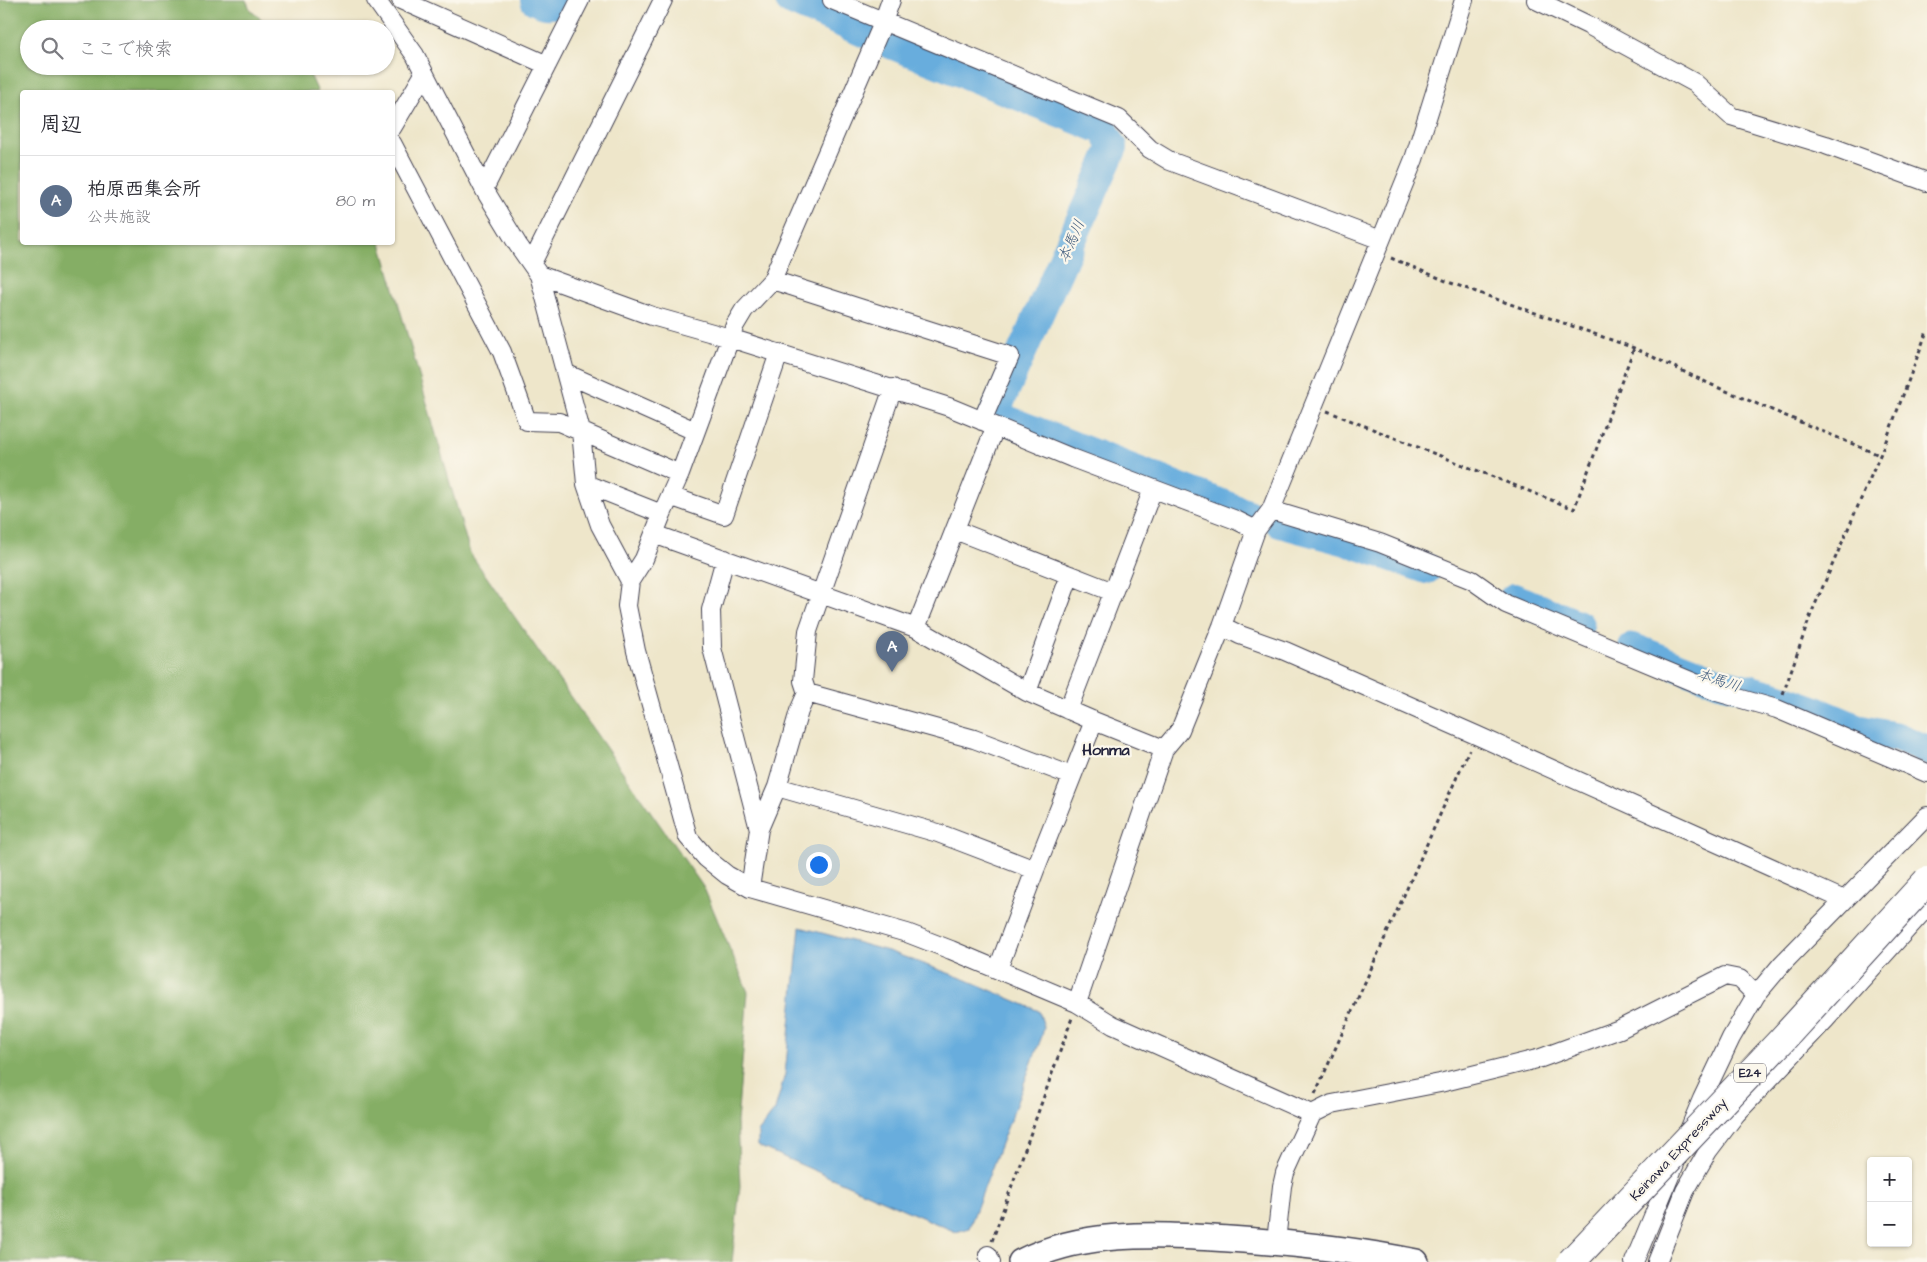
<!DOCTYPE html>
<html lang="ja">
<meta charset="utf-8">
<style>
:root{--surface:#fff;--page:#f2f2f3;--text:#2b2b33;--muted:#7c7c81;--line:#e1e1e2;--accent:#b5179e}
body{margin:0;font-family:"Architects Daughter","Klee One",sans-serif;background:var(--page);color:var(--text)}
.controls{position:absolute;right:15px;bottom:15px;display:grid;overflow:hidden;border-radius:5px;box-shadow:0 1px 4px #0004}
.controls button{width:45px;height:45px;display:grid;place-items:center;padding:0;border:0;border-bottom:1px solid var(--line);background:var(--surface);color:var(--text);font:25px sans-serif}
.you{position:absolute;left:818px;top:864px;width:18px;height:18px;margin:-12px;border:4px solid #fff;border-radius:50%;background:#1a73e8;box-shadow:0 0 0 8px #1a73e833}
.badge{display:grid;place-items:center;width:32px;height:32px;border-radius:50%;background:var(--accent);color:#fff;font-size:16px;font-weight:700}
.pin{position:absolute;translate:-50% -41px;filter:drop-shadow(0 1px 2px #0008)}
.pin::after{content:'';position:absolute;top:26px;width:18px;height:15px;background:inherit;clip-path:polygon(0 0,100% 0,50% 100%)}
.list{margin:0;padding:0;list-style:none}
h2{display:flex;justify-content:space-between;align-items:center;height:65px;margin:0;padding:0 20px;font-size:21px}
h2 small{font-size:16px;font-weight:400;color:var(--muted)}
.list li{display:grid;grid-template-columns:32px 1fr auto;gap:15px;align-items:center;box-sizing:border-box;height:90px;padding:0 20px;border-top:1px solid var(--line)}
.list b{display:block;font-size:19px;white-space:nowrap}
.list p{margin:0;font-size:16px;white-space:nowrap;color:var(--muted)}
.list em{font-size:16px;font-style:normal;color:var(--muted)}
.icon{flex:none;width:28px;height:28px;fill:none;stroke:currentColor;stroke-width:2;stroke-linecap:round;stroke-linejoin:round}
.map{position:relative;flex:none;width:1927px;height:1262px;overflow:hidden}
.search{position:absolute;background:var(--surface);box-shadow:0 1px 4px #0004;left:20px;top:20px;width:375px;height:55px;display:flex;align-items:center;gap:12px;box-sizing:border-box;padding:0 18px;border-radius:28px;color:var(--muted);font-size:19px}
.panel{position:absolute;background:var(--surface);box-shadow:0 1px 4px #0004;left:20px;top:90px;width:375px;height:155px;border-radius:5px}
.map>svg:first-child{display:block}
.forest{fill:#85ae65;stroke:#546850}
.water{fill:#67addd;stroke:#44688c}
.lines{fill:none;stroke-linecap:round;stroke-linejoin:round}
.river{stroke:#67addd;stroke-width:30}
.minor-casing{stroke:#413f50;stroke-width:20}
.secondary-casing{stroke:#413f50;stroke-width:28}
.path{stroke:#413f50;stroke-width:3;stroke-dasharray:4 4;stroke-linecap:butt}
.minor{stroke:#fff;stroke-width:18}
.secondary{stroke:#fff;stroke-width:25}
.motorway-bridge-casing{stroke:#413f50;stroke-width:30;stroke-linecap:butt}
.motorway-bridge{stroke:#fff;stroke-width:28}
.labels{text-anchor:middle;stroke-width:4.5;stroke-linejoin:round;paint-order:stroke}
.shield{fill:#fbf7ec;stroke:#636270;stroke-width:1}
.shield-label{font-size:12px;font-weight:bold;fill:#22223b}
.street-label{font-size:14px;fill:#22223b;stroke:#fbf7ec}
.water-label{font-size:15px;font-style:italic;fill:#3e5a7c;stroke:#fbf7ec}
.quarter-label{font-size:16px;font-weight:bold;fill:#22223b;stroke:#fbf7ec}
</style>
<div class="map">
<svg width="1927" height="1262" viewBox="0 0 1927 1262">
<rect width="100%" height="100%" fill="#fbf7ec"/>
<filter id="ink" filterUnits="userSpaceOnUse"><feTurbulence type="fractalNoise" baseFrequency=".02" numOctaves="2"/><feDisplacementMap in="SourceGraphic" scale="10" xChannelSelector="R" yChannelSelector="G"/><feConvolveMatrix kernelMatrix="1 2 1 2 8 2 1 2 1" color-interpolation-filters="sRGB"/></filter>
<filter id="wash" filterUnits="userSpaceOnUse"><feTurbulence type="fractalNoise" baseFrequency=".0096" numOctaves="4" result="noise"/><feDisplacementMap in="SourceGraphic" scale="20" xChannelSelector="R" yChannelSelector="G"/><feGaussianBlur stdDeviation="1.12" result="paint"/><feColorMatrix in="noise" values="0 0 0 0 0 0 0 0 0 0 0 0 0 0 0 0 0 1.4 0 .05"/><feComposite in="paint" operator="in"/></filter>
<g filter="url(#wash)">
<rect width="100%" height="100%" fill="#eee6ca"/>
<path class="forest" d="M 0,0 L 246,0 L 251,11 L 274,29 L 29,29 L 29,66 L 306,66 L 318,92 L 22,92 L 22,242 L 381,243 L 470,553 L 704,888 L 748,992 L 737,1122 L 740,1186 L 732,1262 L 0,1262 L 0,1110 L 3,1108 L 0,1098 Z"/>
<path class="water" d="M 800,927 L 888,951 L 967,980 L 1039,1011 L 1044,1027 L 1042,1036 L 969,1228 L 956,1232 L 758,1146 L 758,1132 L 775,1110 L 785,1074 Z"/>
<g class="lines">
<path class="river" d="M 535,0 C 543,4 552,7 558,0
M 790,0 L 886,42 L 1104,130 L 1113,147 L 994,415 L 1247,514
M 1280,523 L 1350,542 L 1427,569
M 1514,598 L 1579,625
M 1633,648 L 1720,682 L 1774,696 L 1816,711 L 1861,730 L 1897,737 L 1927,750"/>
</g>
</g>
<g filter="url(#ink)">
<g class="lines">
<g class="minor-casing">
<path id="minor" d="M 376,0 L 415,55 L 484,189 L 518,245 L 539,275 L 652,316 L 730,338 L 949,407 L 1072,458 L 1236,520 L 1256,530
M 401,0 L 547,65
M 832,0 L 1119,119 L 1150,149 L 1170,161 L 1381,240
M 891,0 L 880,30 L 772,280 L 744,310 L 735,325 L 680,474 L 662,514 L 644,559 L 630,581 L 627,606 L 636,651 L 688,837 L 706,858 L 727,875 L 750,888 L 907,933 L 951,950 L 1077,1003 L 1113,1025 L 1312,1114
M 1536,0 L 1588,25 L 1695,83 L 1731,116 L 1826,145 L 1927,182
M 392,128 L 424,74
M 392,143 L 502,352 L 527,421 L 559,422 L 680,474
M 484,189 L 580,0
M 532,263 L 663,0
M 539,275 L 581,431 L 586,484 L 600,525 L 630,581
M 772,280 L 1010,356 L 982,421
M 567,374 L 695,431
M 586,484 L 662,514
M 670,496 L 724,515 L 779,353
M 1271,510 L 1380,543 L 1472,580 L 1506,604 L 1717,692 L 1777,709 L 1927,773
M 955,530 L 1113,592
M 654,534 L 916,628 L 1027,692 L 1094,721 L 1164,749
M 725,559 L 711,610 L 712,648 L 759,829
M 1222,626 L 1240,635 L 1285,651 L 1476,735 L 1844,900
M 916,628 L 995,428
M 1027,692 L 1070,575
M 807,693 L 974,739 L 1072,776
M 1068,710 L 1153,489
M 777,787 L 938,833 L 1035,870
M 750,888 L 759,829 L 777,787 L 799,711 L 807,693 L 803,681 L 808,631 L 893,388
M 998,969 L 1035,870 L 1094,721
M 1077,1003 L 1164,749 L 1180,730 L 1222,626 L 1256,530 L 1271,510 L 1414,159 L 1464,0
M 1689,1130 L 1702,1099 L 1731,1038 L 1756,995 L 1782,964 L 1927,816
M 1276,1242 L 1282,1186 L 1285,1173 L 1312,1114 L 1332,1104 L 1440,1083 L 1541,1058 L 1620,1029 L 1725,976 L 1740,979 L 1756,995
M 988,1255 L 991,1262
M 1634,1262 L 1677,1159
M 1657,1262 L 1685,1191 L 1708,1151 L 1736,1114 L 1826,1019 L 1927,907"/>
</g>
<g class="secondary-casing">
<path id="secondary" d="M 1021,1262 C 1084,1229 1160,1235 1229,1239 C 1293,1243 1353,1249 1416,1262"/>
</g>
<path class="path" d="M 1391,258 L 1451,283 L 1634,348 L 1712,385 L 1879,455
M 1327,411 L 1574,509 L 1634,348
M 1783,694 L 1811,614 L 1884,446 L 1927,331
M 1315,1094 L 1469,750
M 992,1241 L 1072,1018"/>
<use href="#minor" class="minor"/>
<use href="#secondary" class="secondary"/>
<g class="motorway-bridge-casing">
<path id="motorway-bridge" d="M 1571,1262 L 1781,1041 L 1927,881"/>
</g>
<use href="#motorway-bridge" class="motorway-bridge"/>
</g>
</g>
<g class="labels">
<rect class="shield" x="1734" y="1063.5" width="32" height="19" rx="4"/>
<g class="shield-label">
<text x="1750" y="1077">E24</text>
</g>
<g class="street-label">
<text transform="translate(1678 1149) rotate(-47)" y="5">Keinawa Expressway</text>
</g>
<g class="water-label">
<text transform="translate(1071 241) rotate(-66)" y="5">本馬川</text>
<text transform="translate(1719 680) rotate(18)" y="5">本馬川</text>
</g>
<g class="quarter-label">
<text x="1106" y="755">Honma</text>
</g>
</g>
</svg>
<div class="controls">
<button>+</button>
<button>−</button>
</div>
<div class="you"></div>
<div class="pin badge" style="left:892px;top:672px;background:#5c6f8a">A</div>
<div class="search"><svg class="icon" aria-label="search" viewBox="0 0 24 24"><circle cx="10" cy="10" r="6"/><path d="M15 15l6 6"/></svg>ここで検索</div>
<section class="panel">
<h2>周辺<small></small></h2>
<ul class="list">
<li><span class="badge" style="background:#5c6f8a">A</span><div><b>柏原西集会所</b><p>公共施設</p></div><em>80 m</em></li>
</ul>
</section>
</div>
